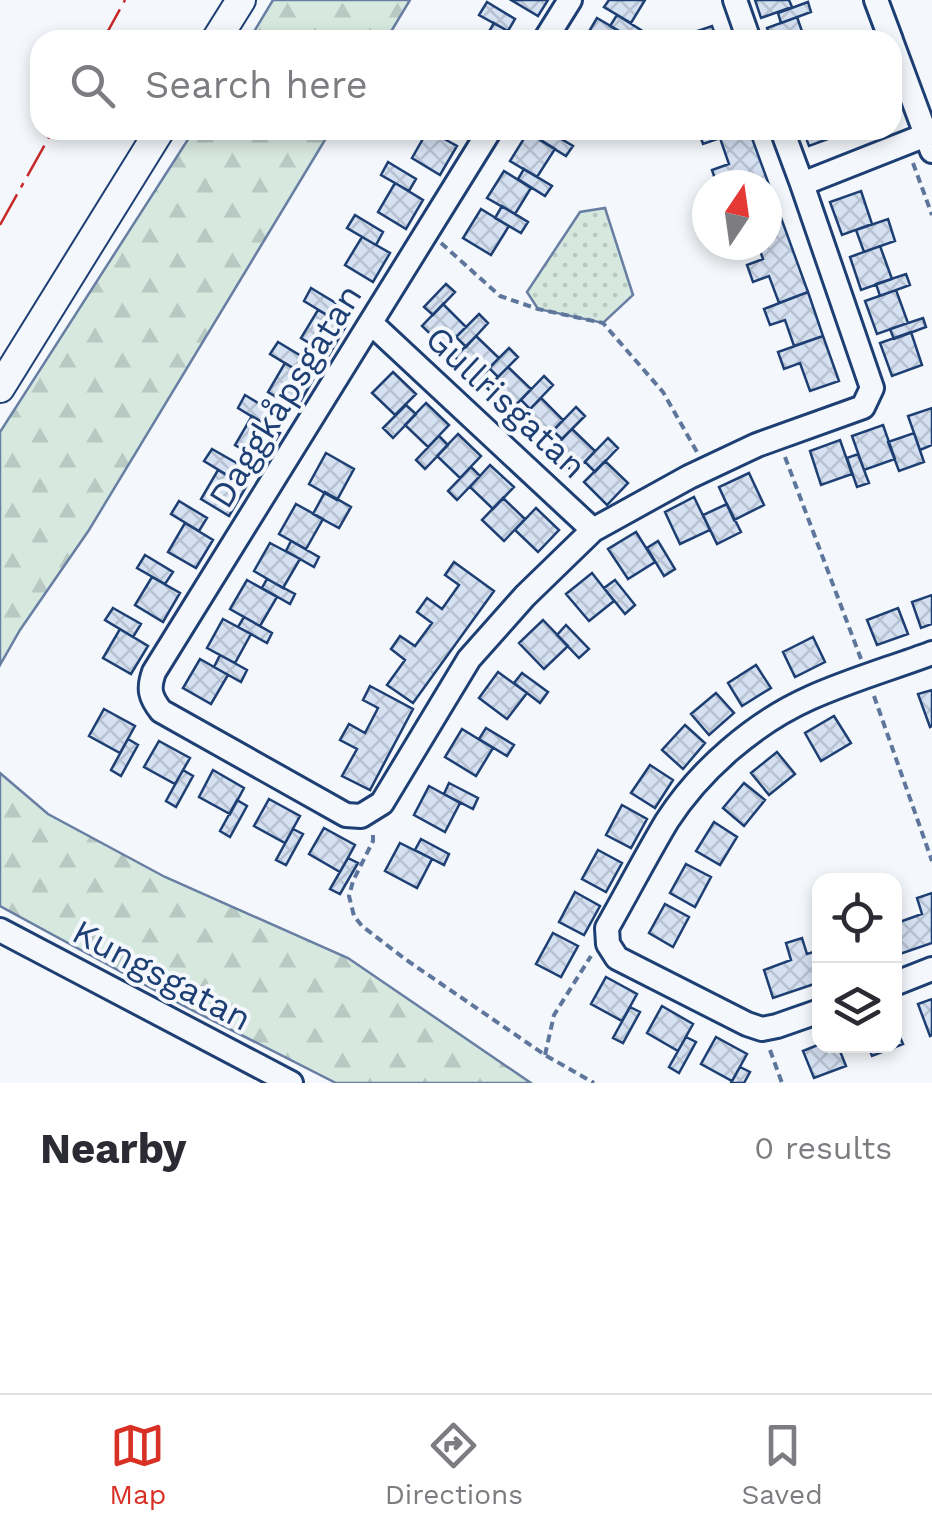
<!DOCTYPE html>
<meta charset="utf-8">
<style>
:root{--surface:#fff;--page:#f2f2f3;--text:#2b2b33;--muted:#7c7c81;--line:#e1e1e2;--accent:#d93025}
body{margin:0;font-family:"Work Sans",sans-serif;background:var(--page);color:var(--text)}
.controls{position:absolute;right:30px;bottom:30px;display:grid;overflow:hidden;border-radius:20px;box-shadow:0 5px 15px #0003}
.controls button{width:90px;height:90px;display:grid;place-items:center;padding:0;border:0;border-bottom:2px solid var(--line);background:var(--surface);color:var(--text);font:50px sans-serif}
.compass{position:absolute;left:692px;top:170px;width:90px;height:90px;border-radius:50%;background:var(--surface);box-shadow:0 5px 15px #0003;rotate:13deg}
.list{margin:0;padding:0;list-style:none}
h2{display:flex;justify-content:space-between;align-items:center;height:130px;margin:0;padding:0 40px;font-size:42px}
h2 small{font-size:32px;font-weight:400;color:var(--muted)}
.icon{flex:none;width:55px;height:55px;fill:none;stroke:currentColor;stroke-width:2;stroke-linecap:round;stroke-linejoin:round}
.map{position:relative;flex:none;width:932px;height:1083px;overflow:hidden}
.search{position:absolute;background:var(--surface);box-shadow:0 5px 15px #0003;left:30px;right:30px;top:30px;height:110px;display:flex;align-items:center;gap:25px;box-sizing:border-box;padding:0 35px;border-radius:30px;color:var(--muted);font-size:38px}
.sheet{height:310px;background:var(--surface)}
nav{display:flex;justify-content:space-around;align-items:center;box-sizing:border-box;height:140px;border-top:2px solid var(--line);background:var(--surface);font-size:28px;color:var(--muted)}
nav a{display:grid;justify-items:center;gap:5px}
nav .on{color:var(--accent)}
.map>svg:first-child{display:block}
.forest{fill:url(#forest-firs);stroke:#687fa3;stroke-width:2.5}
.park{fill:url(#park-dots);stroke:#687fa3;stroke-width:2.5}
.building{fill:url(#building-cross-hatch);stroke:#1d3f73;stroke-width:2.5}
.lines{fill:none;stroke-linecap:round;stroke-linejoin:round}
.minor-casing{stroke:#1d3f73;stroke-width:28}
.major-casing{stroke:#1d3f73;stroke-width:32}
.path{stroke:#5e769c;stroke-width:4;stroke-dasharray:8 5;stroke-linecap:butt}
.minor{stroke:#f4f7fb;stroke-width:22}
.major{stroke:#f4f7fb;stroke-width:28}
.power{stroke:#c62828;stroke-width:2.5;stroke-dasharray:35 8 5 8;stroke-linecap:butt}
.labels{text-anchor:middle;stroke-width:8;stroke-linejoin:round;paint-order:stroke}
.street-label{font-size:35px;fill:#1d3f73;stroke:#f4f7fb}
</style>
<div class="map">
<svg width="932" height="1083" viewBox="0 0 932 1083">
<defs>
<pattern id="forest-firs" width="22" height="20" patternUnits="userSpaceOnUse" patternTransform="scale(2.5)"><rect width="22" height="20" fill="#d7e8df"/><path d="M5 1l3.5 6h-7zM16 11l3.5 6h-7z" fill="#b8c8c3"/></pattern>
<pattern id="park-dots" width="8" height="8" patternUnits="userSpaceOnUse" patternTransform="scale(2.5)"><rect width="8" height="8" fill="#d7e8df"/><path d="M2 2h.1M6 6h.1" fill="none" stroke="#b8c8c3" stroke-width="1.8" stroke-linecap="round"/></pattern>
<pattern id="building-cross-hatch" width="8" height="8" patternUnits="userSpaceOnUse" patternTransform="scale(2.5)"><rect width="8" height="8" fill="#d5e0f0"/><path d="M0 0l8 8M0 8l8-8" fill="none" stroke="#b6c1d1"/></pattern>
</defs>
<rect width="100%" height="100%" fill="#f4f7fb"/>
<path class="forest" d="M 273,0 L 410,0 L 386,40 L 249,40 Z
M 194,130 L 331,130 L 89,530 L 20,630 L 0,665 L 0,432 Z
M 0,773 L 48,814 L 165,877 L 348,958 L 531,1083 L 336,1083 L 182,1005 L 0,906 Z"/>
<path class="park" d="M 605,208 L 633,295 L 603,323 L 538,309 L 527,292 L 580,212 Z"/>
<path class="building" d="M 511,0 L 548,0 L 538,16 Z
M 609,0 L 645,0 L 631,23 L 604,7 Z
M 755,0 L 789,0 L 792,7 L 761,18 Z
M 487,2 L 515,19 L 508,31 L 479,15 Z
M 808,2 L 811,12 L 781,23 L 778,13 Z
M 617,15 L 644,32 L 639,40 L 634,40 L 610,26 Z
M 797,17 L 805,40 L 771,40 L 767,28 Z
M 597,18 L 626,35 L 623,40 L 584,40 Z
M 494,23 L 508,31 L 522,40 L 484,40 Z
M 712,26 L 717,40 L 671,40 Z
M 428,130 L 457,146 L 440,175 L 412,158 Z
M 546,130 L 573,146 L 566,156 L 540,140 Z
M 698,130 L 749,130 L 808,292 L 779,303 L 769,276 L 753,282 L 747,265 L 763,259 L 758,245 L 767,245 L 767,185 L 736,185 L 734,179 L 717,185 L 712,170 L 729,164 L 720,138 L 703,144 Z
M 803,130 L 837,130 L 839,135 L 809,146 Z
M 528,132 L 555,149 L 537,177 L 510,161 Z
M 388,162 L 416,179 L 409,191 L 381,175 Z
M 524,169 L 552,186 L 545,196 L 518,179 Z
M 504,171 L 531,188 L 515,214 L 487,198 Z
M 395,183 L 423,200 L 406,229 L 378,212 Z
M 861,191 L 872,224 L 842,235 L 830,202 Z
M 502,206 L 528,222 L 521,233 L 495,218 Z
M 481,209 L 509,226 L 491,255 L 463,238 Z
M 355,215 L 383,232 L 376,245 L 347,228 Z
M 888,219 L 895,241 L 864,252 L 856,230 Z
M 362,237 L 390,253 L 373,282 L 345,265 Z
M 880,246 L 892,279 L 861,290 L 850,257 Z
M 906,274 L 910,285 L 880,296 L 876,284 Z
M 446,284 L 455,292 L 433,315 L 424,307 Z
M 311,288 L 339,305 L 332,318 L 304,301 Z
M 896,290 L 908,323 L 877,334 L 865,301 Z
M 808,292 L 823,336 L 794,346 L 785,320 L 770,325 L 764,309 Z
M 443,304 L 466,327 L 445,348 L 422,326 Z
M 318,310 L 346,326 L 329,355 L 301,338 Z
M 479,314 L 488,323 L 466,347 L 456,337 Z
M 923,318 L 926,327 L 894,339 L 890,329 Z
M 911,332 L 922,365 L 892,376 L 880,343 Z
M 476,336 L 499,358 L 478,380 L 455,357 Z
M 823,336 L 839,381 L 810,391 L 800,363 L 784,369 L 778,352 Z
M 278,342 L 306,359 L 298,371 L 270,354 Z
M 509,348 L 518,357 L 498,377 L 489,368 Z
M 285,363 L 313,380 L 296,409 L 268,392 Z
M 508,367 L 531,389 L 510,411 L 487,388 Z
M 393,372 L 416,394 L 395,415 L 372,393 Z
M 544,376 L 553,385 L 530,409 L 521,400 Z
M 245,395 L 273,412 L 266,425 L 238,408 Z
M 541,398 L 563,420 L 542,442 L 519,420 Z
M 426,403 L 449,425 L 428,447 L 405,425 Z
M 406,405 L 416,414 L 393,438 L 383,428 Z
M 576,407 L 585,416 L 562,439 L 553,431 Z
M 932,408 L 932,445 L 920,450 L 908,416 Z
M 252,416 L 280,433 L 263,462 L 235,445 Z
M 883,425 L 895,459 L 864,470 L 852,436 Z
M 572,429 L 595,451 L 574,473 L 551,451 Z
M 914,433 L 924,462 L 899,471 L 888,442 Z
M 458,434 L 481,456 L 460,478 L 437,456 Z
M 439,436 L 448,445 L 425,469 L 416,460 Z
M 608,438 L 618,448 L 595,472 L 585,462 Z
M 840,440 L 852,474 L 821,485 L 810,451 Z
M 212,449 L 240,465 L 232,478 L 204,461 Z
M 326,453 L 354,469 L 337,500 L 309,484 Z
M 858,454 L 869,483 L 857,487 L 847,458 Z
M 605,461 L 628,483 L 607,505 L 584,482 Z
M 490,465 L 514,487 L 493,509 L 470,487 Z
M 471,467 L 480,476 L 457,500 L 448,491 Z
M 218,470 L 246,487 L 229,516 L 201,499 Z
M 749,473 L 764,505 L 734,520 L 719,487 Z
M 325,492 L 351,507 L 339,528 L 313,514 Z
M 694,497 L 710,530 L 680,544 L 665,512 Z
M 503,498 L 525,519 L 504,541 L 482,520 Z
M 179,501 L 207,518 L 199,531 L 171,514 Z
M 296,504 L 323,519 L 306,549 L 279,534 Z
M 727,504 L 741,532 L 717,544 L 703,515 Z
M 536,508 L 559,530 L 538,552 L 515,530 Z
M 185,523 L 213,540 L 196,568 L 168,552 Z
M 636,532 L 655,562 L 628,579 L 608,549 Z
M 291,541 L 319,557 L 314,567 L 286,551 Z
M 658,541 L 675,569 L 664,576 L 647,548 Z
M 270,543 L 300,559 L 283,588 L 254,571 Z
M 145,555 L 173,572 L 165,584 L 137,568 Z
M 454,562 L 494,591 L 413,703 L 387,685 L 405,660 L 391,649 L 400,636 L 415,646 L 432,623 L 417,612 L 427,598 L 442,609 L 459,585 L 445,575 Z
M 592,573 L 614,601 L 589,621 L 566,594 Z
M 152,577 L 180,593 L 163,622 L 135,605 Z
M 267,579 L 295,594 L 290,604 L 262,588 Z
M 247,580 L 277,597 L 260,626 L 230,609 Z
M 615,580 L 635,605 L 625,614 L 604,588 Z
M 932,595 L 932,624 L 921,628 L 912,602 Z
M 113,608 L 141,624 L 133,637 L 105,620 Z
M 898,608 L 908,634 L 877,645 L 867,620 Z
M 244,617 L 272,633 L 267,643 L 238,627 Z
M 223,619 L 251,634 L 235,663 L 207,648 Z
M 543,620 L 568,646 L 544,669 L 519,643 Z
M 566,625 L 589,649 L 579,658 L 557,635 Z
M 120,629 L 148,646 L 131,674 L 103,658 Z
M 813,637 L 825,662 L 795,677 L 783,652 Z
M 220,655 L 247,670 L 241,682 L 214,667 Z
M 200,659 L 228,675 L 211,704 L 183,688 Z
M 756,665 L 771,688 L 742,706 L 728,683 Z
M 498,672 L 527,693 L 507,719 L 479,698 Z
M 522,673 L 548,692 L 540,703 L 514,683 Z
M 370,686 L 413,709 L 370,790 L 342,776 L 357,749 L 340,740 L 349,724 L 365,733 L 378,708 L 363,700 Z
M 932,690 L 932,726 L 930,727 L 918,694 Z
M 716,693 L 734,713 L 709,735 L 691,714 Z
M 104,709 L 135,726 L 120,753 L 89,736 Z
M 834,716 L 851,743 L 821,761 L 805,733 Z
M 685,725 L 705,743 L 683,769 L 662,750 Z
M 486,728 L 514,745 L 507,756 L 479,739 Z
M 462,729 L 493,748 L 476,776 L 445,757 Z
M 128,739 L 138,745 L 121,776 L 111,770 Z
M 159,741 L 190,758 L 175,784 L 144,767 Z
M 777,752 L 795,774 L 769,795 L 751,773 Z
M 650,765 L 673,780 L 655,808 L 631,793 Z
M 183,770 L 193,776 L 176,807 L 166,801 Z
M 213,770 L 244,788 L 230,814 L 199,797 Z
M 449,783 L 478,798 L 473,809 L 444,794 Z
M 744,783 L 765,800 L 744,826 L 723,808 Z
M 429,786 L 460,803 L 445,832 L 414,815 Z
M 269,799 L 300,816 L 285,843 L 254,826 Z
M 237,800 L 247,806 L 230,837 L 220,831 Z
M 622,805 L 647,819 L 631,848 L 606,835 Z
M 714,822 L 737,837 L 720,865 L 696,851 Z
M 324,828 L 355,845 L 340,872 L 309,854 Z
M 293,829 L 303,834 L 286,865 L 276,860 Z
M 421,839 L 449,854 L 444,865 L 415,850 Z
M 400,843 L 432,859 L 417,888 L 385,871 Z
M 598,850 L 622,863 L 606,892 L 582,879 Z
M 348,858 L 358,863 L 340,894 L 330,889 Z
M 686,864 L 711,877 L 695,907 L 670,893 Z
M 575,892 L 600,906 L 584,935 L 559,922 Z
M 932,893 L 932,943 L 894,956 L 894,924 L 922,914 L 917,898 Z
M 665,904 L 689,917 L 673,947 L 649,933 Z
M 553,933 L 578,946 L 561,977 L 536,964 Z
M 802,938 L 807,954 L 820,950 L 820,982 L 773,998 L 764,970 L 791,960 L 786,943 Z
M 606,977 L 637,994 L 622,1021 L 591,1004 Z
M 932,999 L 932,1035 L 930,1036 L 918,1004 Z
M 662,1006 L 693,1024 L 678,1051 L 647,1033 Z
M 630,1007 L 640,1012 L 623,1043 L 613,1038 Z
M 894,1023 L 903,1044 L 872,1056 L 868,1046 L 894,1046 Z
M 686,1037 L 696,1042 L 679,1073 L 669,1067 Z
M 716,1037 L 747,1054 L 732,1081 L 701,1064 Z
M 820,1044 L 838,1046 L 846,1066 L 814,1078 L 803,1051 Z
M 740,1067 L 750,1072 L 744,1083 L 731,1083 Z"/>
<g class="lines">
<g class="minor-casing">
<path id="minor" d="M 735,0 L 749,40
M 876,0 L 891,40
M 545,40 L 570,0
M 892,43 L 932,151
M 490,130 L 154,672 C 148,689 150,697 161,711 L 346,815 L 361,816 L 382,803 L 469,659 L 525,596 L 593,530 L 689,477 L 757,445 L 863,407 L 872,388 L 802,184 L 926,135
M 782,130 L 802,184
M 372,324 L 593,530
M 0,930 L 291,1083
M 894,984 L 932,969
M 820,1011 L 777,1026 L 762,1029 L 747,1024 L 617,958 L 608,944 L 607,928 C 627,893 646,856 667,821 C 700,770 754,723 810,698 C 850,680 892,668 932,653"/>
</g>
<g class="major-casing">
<path id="major" d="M 216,40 L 241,0
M 0,388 L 160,130"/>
</g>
<path class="path" d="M 913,163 L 932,215
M 441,243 L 500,296 L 538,309 L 603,323 L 663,392 L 697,452
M 785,457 L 861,659
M 874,696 L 932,861
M 373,835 L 373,841 L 353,881 L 349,896 L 354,916 L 362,926 L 405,959 L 545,1055 L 594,1083
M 770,1050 L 782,1083
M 545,1055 L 554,1015 L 591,956"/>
<use href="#minor" class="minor"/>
<use href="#major" class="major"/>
<path class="power" d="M 103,40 L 125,0
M 0,225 L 53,130"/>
</g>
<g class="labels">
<g class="street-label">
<text transform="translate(285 396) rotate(-58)" y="12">Daggkåpsgatan</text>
<text transform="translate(506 402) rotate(43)" y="12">Gullrisgatan</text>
<text transform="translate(162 975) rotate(28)" y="12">Kungsgatan</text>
</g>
</g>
</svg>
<div class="controls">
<button><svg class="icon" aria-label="locate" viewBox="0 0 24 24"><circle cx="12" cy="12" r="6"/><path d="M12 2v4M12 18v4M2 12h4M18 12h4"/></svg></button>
<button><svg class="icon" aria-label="layers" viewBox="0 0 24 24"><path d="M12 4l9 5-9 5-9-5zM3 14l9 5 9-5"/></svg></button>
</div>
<svg class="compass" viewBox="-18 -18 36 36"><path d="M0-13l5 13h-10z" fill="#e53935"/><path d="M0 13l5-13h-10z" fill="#7c7c81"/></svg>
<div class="search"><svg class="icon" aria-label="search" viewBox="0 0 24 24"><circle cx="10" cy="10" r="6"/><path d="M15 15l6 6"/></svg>Search here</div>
</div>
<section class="sheet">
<h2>Nearby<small>0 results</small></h2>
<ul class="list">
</ul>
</section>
<nav>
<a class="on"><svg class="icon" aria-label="map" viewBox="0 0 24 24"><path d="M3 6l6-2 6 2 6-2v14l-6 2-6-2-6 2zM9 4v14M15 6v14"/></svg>Map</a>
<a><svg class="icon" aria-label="directions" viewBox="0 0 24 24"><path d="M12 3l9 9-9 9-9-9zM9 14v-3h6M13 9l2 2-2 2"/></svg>Directions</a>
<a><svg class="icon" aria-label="saved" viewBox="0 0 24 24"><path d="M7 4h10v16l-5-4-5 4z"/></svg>Saved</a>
</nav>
